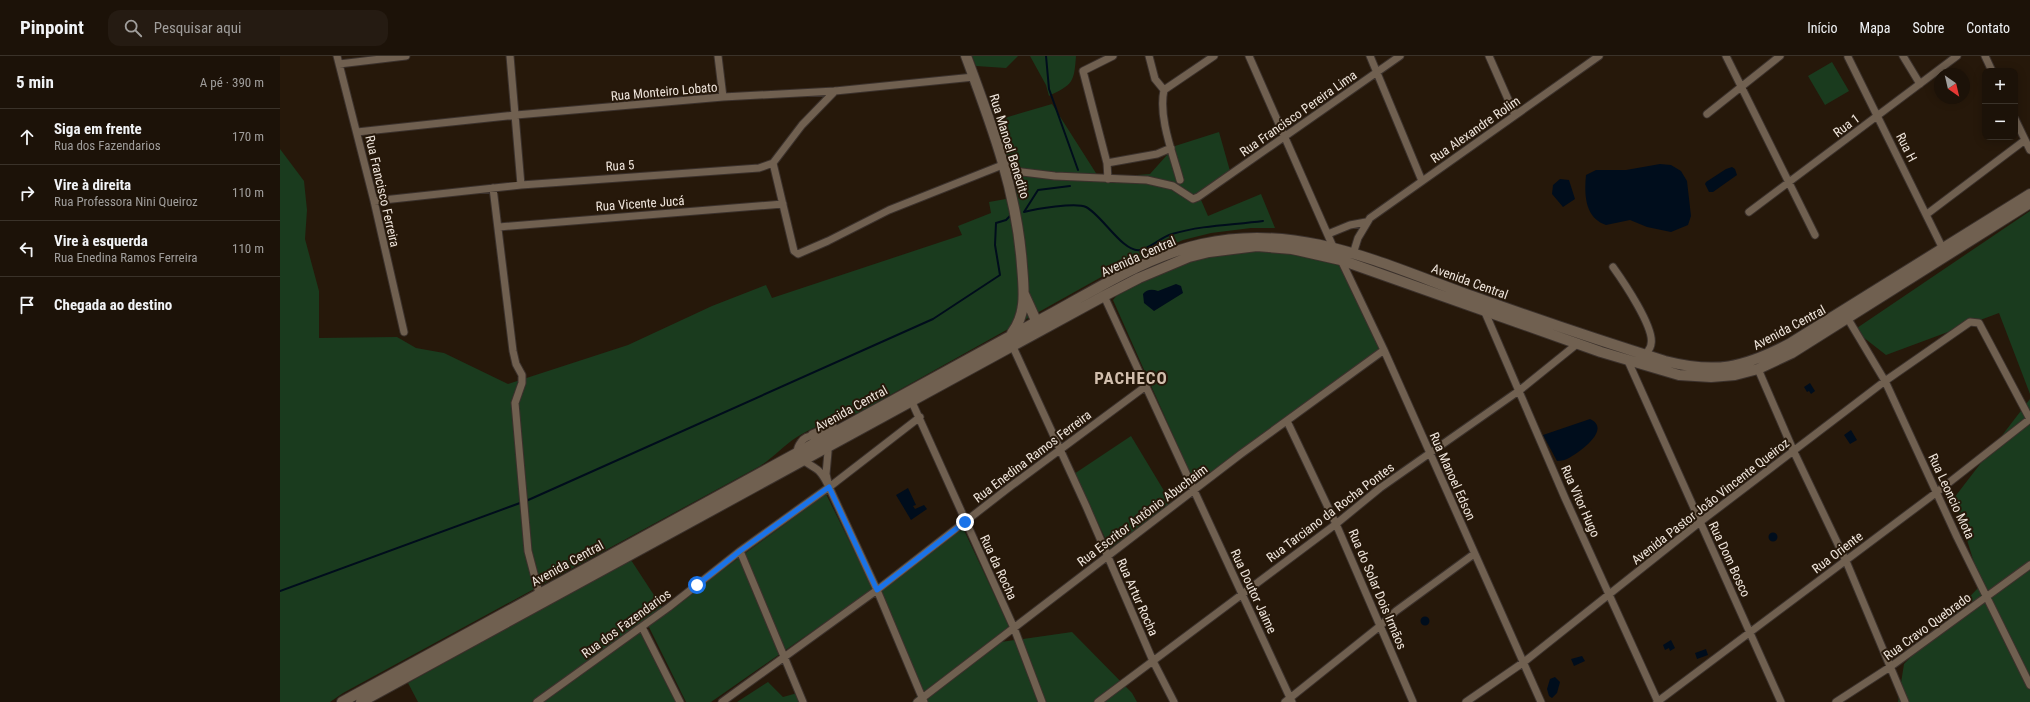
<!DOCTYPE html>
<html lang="pt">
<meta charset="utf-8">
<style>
:root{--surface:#1c1208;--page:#251b12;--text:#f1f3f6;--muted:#a09e9c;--line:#3a3229}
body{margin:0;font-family:"Roboto Condensed",sans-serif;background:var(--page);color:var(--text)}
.controls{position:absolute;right:12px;top:12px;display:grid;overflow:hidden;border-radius:8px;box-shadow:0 2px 10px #0003}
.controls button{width:36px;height:36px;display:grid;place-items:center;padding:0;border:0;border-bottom:1px solid var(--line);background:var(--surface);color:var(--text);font:20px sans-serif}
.compass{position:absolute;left:1654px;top:12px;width:36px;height:36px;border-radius:50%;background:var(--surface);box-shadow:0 2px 10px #0003;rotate:146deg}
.stop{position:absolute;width:12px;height:12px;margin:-9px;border:3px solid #1a73e8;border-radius:50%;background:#fff}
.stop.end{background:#1a73e8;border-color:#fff;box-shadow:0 1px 4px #0008}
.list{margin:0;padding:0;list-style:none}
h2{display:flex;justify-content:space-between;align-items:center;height:52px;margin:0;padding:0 16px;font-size:17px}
h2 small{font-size:13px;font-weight:400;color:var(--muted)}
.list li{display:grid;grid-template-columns:26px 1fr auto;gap:12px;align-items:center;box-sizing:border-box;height:56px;padding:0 16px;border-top:1px solid var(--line)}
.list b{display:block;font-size:15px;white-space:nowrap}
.list p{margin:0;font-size:13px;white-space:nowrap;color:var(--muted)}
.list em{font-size:13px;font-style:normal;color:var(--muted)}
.icon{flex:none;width:22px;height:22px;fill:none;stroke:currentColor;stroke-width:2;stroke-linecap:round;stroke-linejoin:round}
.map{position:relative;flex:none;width:1750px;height:646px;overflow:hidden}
header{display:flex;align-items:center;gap:24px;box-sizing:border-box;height:56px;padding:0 20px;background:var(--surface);border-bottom:1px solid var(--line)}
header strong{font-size:19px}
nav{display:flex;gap:22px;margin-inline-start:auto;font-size:14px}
.search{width:280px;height:36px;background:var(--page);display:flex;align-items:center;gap:10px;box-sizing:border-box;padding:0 14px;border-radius:12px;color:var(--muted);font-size:15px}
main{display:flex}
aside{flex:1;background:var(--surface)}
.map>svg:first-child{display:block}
.green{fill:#1a3b1e}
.water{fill:#000d1c}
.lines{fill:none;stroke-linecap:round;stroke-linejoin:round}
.stream{stroke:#000d1c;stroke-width:2}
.minor-casing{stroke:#3b312c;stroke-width:9}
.secondary-casing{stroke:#3b312c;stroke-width:12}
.minor{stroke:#706050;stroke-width:7}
.secondary{stroke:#706050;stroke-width:10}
.route{stroke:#1a73e8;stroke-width:5}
.labels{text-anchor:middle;stroke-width:4;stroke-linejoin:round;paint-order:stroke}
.street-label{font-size:13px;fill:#efe5dc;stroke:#26180a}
.district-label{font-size:17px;font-weight:bold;letter-spacing:1px;fill:#d2bfae;stroke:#26180a}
</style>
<header>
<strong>Pinpoint</strong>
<div class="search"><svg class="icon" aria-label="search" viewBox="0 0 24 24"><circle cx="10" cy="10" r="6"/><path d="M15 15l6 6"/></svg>Pesquisar aqui</div>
<nav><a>Início</a><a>Mapa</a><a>Sobre</a><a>Contato</a></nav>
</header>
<main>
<aside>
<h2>5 min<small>A pé · 390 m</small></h2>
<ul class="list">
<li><svg class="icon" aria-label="ahead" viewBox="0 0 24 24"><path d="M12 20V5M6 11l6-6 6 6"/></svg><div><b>Siga em frente</b><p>Rua dos Fazendarios</p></div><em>170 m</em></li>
<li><svg class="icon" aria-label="right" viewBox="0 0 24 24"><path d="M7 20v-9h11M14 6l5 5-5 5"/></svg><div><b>Vire à direita</b><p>Rua Professora Nini Queiroz</p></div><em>110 m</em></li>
<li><svg class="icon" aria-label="left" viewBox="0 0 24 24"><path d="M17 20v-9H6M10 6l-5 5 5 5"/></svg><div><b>Vire à esquerda</b><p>Rua Enedina Ramos Ferreira</p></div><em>110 m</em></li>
<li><svg class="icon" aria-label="arrive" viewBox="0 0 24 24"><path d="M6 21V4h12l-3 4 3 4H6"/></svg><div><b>Chegada ao destino</b></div></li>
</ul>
</aside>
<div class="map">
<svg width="1750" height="646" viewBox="0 0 1750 646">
<rect width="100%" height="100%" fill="#26180a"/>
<path class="green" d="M 692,0 L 738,0 L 726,12 L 696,10 Z
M 750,0 L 796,0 C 794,27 793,28 769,40 L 766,29 Z
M 1552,6 L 1569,35 L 1545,49 L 1528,20 Z
M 772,48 L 821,125 L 832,121 L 870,118 L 895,90 L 939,76 L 950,115 L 918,137 L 928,160 L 981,138 L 995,172 L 971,172 L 931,177 L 903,184 L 832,215 L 578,357 C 556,363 536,369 517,381 C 504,389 493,402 480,410 L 63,637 L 50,646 L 0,646 L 0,93 L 24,125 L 27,154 L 25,183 L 39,235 L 39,282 L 117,281 L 136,292 L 164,297 L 228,328 L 348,289 L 432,250 L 486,229 L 492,242 L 682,179 L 678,170 L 711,157 L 709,146 L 737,141 L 735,124 L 714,65 Z
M 1750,155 L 1750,338 L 1719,257 L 1606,299 L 1574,274 Z
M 1003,195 L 1060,209 L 1100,294 L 917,433 L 833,244 L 838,238 C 868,223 898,207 932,200 C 955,195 979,196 1003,195 Z
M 1750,343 L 1750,646 L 1618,646 L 1624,608 L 1701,529 L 1674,442 Z
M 851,380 L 892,448 L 830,492 L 794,418 Z
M 546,438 L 593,533 L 431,646 L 406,646 L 365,563 L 252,646 L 138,646 L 128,627 L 351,504 L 385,556 Z
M 683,472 L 730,572 L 714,587 L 792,576 L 852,637 L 857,646 L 632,646 L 642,634 L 600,535 Z
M 360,576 L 396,646 L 263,646 Z
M 488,626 L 503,641 L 521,636 L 526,646 L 457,646 Z"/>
<path class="water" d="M 1380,108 L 1391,109 L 1401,115 L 1407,125 L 1411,160 L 1408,169 L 1391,176 L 1367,171 L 1350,164 L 1326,169 C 1305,162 1304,139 1306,119 L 1316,114 L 1346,114 Z
M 1452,111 L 1455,113 L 1457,119 L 1433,136 L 1429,136 L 1425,128 L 1426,126 L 1446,113 Z
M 1280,123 L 1289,124 L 1295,143 L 1283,151 L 1272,138 L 1273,129 Z
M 896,228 L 901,230 L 903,237 L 874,255 L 864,247 L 863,238 C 867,233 872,233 878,235 Z
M 1530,327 L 1535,335 L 1531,338 L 1529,335 L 1527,336 L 1524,331 Z
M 1310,363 C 1332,373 1300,396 1289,402 C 1286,404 1281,405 1277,405 L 1263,379 Z
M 1571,374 L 1577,384 L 1570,388 L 1564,379 Z
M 628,432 L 636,449 L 633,450 L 635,453 L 644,449 L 647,453 L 631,464 L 616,439 Z
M1488.5 481a4.5 4.5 0 1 1 9 0a4.5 4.5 0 1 1-9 0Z
M1140.5 565a4.5 4.5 0 1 1 9 0a4.5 4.5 0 1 1-9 0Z
M 1391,584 L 1395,592 L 1390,595 L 1389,592 L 1385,594 L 1383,589 Z
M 1426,593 L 1428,599 L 1417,603 L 1415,597 Z
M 1302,600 L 1305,605 L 1294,610 L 1291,603 Z
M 1275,621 L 1280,626 L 1277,637 L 1272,642 L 1269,640 L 1267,633 L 1270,623 Z"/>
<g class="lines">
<path class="stream" d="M 766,0 L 769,33 L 798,114
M 744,156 C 755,153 796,146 806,151 C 822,159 843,197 860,194 C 871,192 881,181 892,178 C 922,169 953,169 983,165
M 744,156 L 758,134 L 790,130
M 246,445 L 653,263 L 720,219 L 715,189 L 716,167 L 726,164 L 732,158
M 0,535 L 240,447"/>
<g class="minor-casing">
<path id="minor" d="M 57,0 L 94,145 L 124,276
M 230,0 L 241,129
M 438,0 L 443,41
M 869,0 L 875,23 L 884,34
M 969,0 L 1054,193
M 1090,0 L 1142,125
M 1209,0 L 1235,59
M 1446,0 L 1535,179
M 1623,0 L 1640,28
M 1705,0 L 1712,15
M 1568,1 L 1663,193
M 59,8 L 126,0
M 884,34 C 878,61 893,98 900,124
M 884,34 L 934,0
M 1427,58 L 1500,0
M 1735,63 L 1750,94
M 77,76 L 236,59 L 443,41 L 555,35 L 694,21
M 493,107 L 514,195 L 518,198 L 548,185 L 609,154 L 725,108
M 827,107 L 877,98 L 891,92
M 726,114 L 775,120 L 867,124 L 893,130 L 913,143 L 918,141 L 1120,0
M 828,123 L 827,107 L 803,15 L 833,0
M 213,132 L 233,295 L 236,308 L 242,319 L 242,327 L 235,347 L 248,495 L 259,537
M 94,145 L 241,129 L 479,112 L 493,107 L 522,69 L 555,35
M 1469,156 L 1677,0
M 1647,158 L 1745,84
M 219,171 L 503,148
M 1048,178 L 1070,169 L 1086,166
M 1073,198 L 1078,182 L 1090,162 L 1319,0
M 1061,204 L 1104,294 L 1261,646
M 1333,211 C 1343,225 1375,272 1371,288 C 1371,292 1367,296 1365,299
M 824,240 L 1012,646
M 1204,254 L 1285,442 L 1378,646
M 1568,263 L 1605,325 L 1677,481 L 1750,629
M 733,291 L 806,450 L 873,605 L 894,646
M 1348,305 L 1501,646
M 1478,313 L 1514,396 L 1566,505 L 1625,646
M 631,344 L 734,572 L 762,646
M 1007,365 L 1056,468 L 1133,646
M 538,380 C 531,379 525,380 521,386 C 509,402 530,407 539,415 C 544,420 546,425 549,431 L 597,534 L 644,646
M 547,388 L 548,396 L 546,418 L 549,431
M 460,495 L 523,646
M 362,571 L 400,646
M 257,646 L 389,551 L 460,495 L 552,429 L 640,361
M 442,646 L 597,534 L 731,430 L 866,330
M 637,646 L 961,398 L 1104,294
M 818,646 L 1056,468 L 1100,432 L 1240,334 L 1297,288
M 1005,646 L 1100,570 L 1116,555 L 1194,498
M 1186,646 L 1244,606 L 1420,466 L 1605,325 L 1690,266 L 1699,267 L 1750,363
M 1377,646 L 1657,436 L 1750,363
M 1556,646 L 1610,611 L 1750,509"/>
</g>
<g class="secondary-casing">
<path id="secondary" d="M 686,0 C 712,70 737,136 742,210 C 744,234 747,257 732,277
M 744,238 L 759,271
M 533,379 L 552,371
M 62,646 L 767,260 C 817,233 867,200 922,188 C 1020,166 1102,208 1192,240 C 1256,263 1321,285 1385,305 C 1436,318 1463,312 1509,288 L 1750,138
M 81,646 L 824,240 L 859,222 L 909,201 L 929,196 L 977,190 L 1012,193 L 1061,204 L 1321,296 L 1399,319 L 1431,321 L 1455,319 L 1478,313 L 1512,297 L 1750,147"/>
</g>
<use href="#minor" class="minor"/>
<use href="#secondary" class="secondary"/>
</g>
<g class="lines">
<path class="route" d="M 417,529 L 460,495 L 549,431 L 597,534 L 685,466"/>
</g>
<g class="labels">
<g class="street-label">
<text transform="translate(384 35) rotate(-5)" y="5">Rua Monteiro Lobato</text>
<text transform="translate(1018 57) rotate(-35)" y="5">Rua Francisco Pereira Lima</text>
<text transform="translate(1566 69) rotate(-37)" y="5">Rua 1</text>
<text transform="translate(1195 73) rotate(-35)" y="5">Rua Alexandre Rolim</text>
<text transform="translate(730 90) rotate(73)" y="5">Rua Manoel Benedito</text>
<text transform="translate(1627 91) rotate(63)" y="5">Rua H</text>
<text transform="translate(340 109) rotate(-4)" y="5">Rua 5</text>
<text transform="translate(103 135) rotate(77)" y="5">Rua Francisco Ferreira</text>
<text transform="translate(360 147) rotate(-4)" y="5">Rua Vicente Jucá</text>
<text transform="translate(858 200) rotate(-24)" y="5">Avenida Central</text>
<text transform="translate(1190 225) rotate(20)" y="5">Avenida Central</text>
<text transform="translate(1509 271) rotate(-28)" y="5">Avenida Central</text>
<text transform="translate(571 352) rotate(-29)" y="5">Avenida Central</text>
<text transform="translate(752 400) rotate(-37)" y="5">Rua Enedina Ramos Ferreira</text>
<text transform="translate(1173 420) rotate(66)" y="5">Rua Manoel Edson</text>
<text transform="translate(1672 440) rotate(65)" y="5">Rua Leoncio Mota</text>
<text transform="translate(1301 445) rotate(66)" y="5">Rua Vitor Hugo</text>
<text transform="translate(1430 445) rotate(-38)" y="5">Avenida Pastor João Vincente Queiroz</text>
<text transform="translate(1050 456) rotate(-37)" y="5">Rua Tarciano da Rocha Pontes</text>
<text transform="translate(862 459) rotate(-37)" y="5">Rua Escritor Antônio Abuchaim</text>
<text transform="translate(1557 496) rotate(-37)" y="5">Rua Oriente</text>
<text transform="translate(1450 503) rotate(65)" y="5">Rua Dom Bosco</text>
<text transform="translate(287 507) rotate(-29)" y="5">Avenida Central</text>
<text transform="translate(719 511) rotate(65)" y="5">Rua da Rocha</text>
<text transform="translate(1098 533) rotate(67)" y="5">Rua do Solar Dois Irmãos</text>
<text transform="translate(974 535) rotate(65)" y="5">Rua Doutor Jaime</text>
<text transform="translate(858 541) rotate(66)" y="5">Rua Artur Rocha</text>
<text transform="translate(346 567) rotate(-36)" y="5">Rua dos Fazendarios</text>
<text transform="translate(1647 570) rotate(-36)" y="5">Rua Cravo Quebrado</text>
</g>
<g class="district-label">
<text x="851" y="328">PACHECO</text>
</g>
</g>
</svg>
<div class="controls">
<button>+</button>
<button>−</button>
</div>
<svg class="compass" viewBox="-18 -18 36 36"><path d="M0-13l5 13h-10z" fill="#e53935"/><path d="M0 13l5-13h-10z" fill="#a09e9c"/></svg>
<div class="stop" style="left:417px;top:529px"></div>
<div class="stop end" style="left:685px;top:466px"></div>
</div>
</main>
